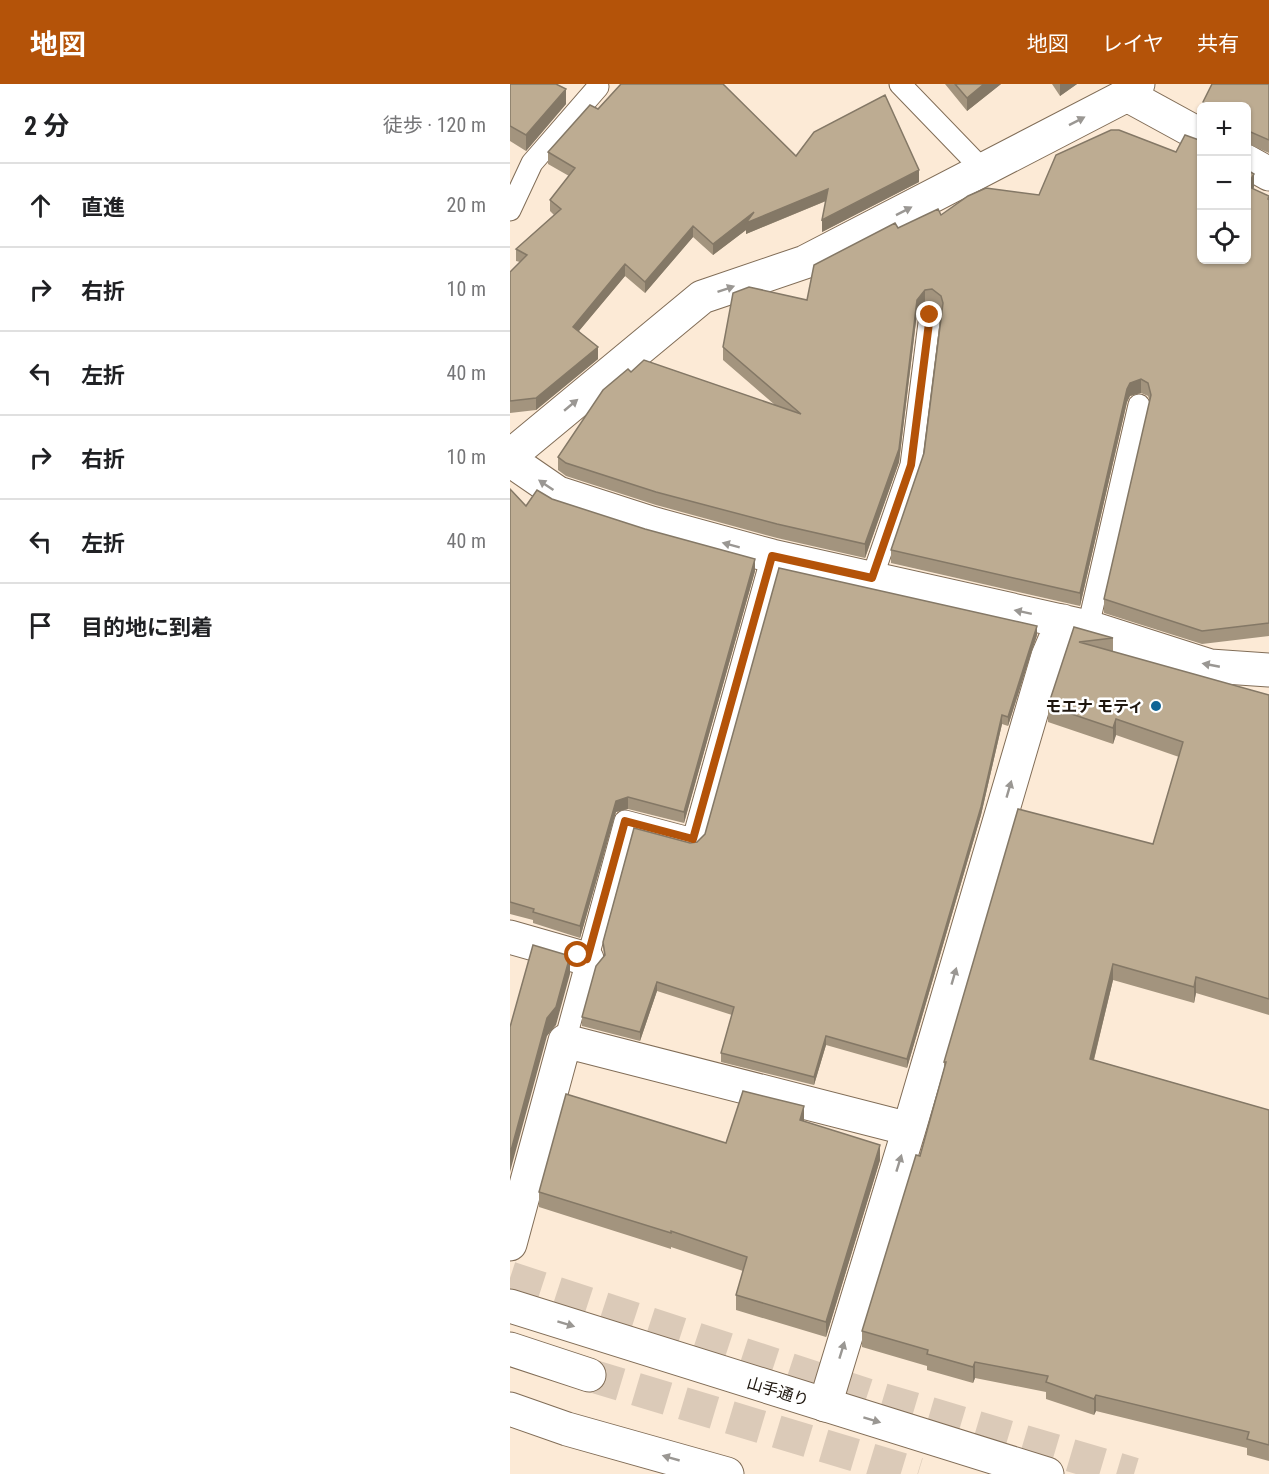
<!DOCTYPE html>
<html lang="ja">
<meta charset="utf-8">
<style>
:root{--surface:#fff;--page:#f6f6f6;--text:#202124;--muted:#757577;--line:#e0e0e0;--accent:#b45309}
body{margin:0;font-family:"Roboto Condensed","Noto Sans JP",sans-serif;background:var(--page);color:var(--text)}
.controls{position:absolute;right:18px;top:18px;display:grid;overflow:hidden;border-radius:9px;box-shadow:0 2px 4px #0004}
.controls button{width:54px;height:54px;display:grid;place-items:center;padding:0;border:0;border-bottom:2px solid var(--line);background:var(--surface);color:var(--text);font:30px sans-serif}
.stop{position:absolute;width:18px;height:18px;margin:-14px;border:4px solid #b45309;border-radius:50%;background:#fff}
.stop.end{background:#b45309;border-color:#fff;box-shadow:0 2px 6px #0008}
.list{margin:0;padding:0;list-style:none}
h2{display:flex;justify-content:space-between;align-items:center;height:78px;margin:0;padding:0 24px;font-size:26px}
h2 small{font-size:20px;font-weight:400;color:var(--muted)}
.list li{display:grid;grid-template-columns:39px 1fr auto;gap:18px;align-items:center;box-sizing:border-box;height:84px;padding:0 24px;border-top:2px solid var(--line)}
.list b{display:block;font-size:22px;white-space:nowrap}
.list em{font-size:20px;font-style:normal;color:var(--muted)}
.icon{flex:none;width:33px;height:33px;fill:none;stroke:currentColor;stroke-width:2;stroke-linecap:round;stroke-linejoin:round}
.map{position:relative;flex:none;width:759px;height:1390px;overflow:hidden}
header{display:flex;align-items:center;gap:36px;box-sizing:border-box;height:84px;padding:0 30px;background:var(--accent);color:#fff}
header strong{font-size:28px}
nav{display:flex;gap:33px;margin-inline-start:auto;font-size:21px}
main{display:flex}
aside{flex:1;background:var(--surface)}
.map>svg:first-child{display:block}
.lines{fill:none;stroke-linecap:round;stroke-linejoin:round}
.highway-tunnel{stroke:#dbcab8;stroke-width:33;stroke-dasharray:33 16;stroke-linecap:butt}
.lane-casing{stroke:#816d57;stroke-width:23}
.street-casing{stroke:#816d57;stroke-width:35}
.primary-casing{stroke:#816d57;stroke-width:35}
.highway-casing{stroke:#816d57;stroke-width:35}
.lane{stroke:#fff;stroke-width:21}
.street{stroke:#fff;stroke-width:33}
.primary{stroke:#fff;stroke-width:33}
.highway{stroke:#fff;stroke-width:33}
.wall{fill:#a3947e}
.shaded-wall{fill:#847866}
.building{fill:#bdac92;stroke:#847866;stroke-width:1.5}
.oneway{fill:#9a9793}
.route{stroke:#b45309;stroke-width:8}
.poi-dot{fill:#106596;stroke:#fff;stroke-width:2}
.labels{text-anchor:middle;stroke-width:5;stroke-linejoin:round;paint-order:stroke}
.poi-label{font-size:16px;font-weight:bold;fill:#1f170f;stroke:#fff;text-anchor:end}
.street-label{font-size:16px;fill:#1f170f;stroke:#fff}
</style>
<header>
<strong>地図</strong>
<nav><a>地図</a><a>レイヤ</a><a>共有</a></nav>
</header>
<main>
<aside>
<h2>2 分<small>徒歩 · 120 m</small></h2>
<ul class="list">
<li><svg class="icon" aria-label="ahead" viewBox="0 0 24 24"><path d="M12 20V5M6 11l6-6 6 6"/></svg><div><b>直進</b></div><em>20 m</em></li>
<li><svg class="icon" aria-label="right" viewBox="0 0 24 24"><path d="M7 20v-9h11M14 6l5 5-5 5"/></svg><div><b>右折</b></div><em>10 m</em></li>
<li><svg class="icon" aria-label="left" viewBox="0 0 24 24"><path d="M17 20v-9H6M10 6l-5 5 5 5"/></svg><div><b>左折</b></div><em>40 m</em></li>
<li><svg class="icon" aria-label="right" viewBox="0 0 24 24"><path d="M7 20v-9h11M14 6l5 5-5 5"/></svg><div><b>右折</b></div><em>10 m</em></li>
<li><svg class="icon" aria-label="left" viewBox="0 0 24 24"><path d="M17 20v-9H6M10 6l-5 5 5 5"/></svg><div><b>左折</b></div><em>40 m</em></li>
<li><svg class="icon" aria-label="arrive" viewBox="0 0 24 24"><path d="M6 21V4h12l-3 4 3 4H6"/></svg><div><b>目的地に到着</b></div></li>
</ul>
</aside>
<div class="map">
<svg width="759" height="1390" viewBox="0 0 759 1390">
<rect width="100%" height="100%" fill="#fcead6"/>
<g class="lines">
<path class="highway-tunnel" d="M 0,1194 L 361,1312 L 624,1390
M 79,1291 L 408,1390"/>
<g class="lane-casing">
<path id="lane" d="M 390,0 L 473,86
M 0,126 L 22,79 L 88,3
M 362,494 L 401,381 L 420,231
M 578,543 L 629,321
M 55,957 L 115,737 L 183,755 L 262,472"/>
</g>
<g class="street-casing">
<path id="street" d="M 617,11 L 692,52
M 736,77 L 759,90
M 0,372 L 192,213 L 295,178 L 617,11 L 628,0
M 0,376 L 48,409 L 141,439 L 262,472 L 578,543 L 700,582 L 759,586
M 0,853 L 77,875
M 0,1160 L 55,957 L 399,1045
M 315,1321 L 399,1045 L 538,572 L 553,537"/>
</g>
<g class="primary-casing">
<path id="primary" d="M 0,1222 L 537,1390
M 0,1325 L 57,1345 L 217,1390"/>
</g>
<g class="highway-casing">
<path id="highway" d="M 0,1265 L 79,1291"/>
</g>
<use href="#lane" class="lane"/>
<use href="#street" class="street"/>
<use href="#primary" class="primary"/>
<use href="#highway" class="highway"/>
</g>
<path class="wall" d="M 0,0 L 56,20 L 16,67 L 0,57 Z
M 435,0 L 491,0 L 457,27 Z
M 542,0 L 567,0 L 550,12 Z
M 759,0 L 759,69 L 736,59 L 736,22 L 693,22 L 693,18 Z
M 88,25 L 286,72 L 409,98 L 312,148 L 316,117 L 236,150 L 236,146 L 203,171 L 183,153 L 135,209 L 115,192 L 69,247 L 88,275 L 26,326 L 0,329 L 0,188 L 10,178 L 6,177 L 6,165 L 44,131 L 40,127 L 40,116 L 59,92 L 38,80 L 38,68 Z
M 736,85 L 744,103 L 743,105 L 759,112 L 759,552 L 692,560 L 594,529 L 594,515 L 640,318 L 638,312 L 631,309 L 620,312 L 617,318 L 570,522 L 381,479 L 381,466 L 414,369 L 431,226 L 422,219 L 415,220 L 407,229 L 389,378 L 355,474 L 267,454 L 146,421 L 56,392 L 48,386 L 48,373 L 121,288 L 265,321 L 213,276 L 213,263 L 297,216 L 388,144 L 431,131 L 692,176 Z
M 0,405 L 16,422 L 42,415 L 245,487 L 174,739 L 118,725 L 106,728 L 70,854 L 23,839 L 23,836 L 0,830 Z
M 564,543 L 603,554 L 603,568 L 759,611 L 759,931 L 686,909 L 684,919 L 603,896 L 584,976 L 759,1026 L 759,1377 L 737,1371 L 737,1364 L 586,1327 L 584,1331 L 536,1315 L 536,1308 L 465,1294 L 463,1299 L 417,1286 L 417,1282 L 352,1263 L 352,1247 L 410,1072 L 434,987 L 434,978 L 643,760 L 669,673 L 606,651 L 603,660 L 538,638 L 538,622 Z
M 527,551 L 498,642 L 492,640 L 471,731 L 397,984 L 316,961 L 304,1001 L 211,978 L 211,969 L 222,931 L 147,907 L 130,957 L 72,942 L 72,933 L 94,872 L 93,858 L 180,759 L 187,758 Z
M 294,1037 L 370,1076 L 316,1253 L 226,1226 L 226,1211 L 233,1187 L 161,1163 L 161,1165 L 29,1123 L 29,1108 L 216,1059 Z"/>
<path class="shaded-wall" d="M 474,0 L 491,0 L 457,27 L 457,14 Z
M 550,0 L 567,0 L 550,12 Z
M 56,5 L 56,20 L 16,67 L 16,51 Z
M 409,86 L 409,98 L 312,148 L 312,136 Z
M 744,90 L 744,103 L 737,116 L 737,102 Z
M 318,105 L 318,116 L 236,150 L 236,146 L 203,171 L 203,160 L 244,128 Z
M 183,142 L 183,153 L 135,209 L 135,198 Z
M 115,180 L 115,192 L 63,254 L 63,243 Z
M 415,206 L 415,220 L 407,229 L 389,378 L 355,474 L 355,460 L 407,216 Z
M 88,263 L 88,275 L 26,326 L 26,314 Z
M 631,295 L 631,309 L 620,312 L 617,318 L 570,522 L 570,509 L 617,305 L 620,299 Z
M 245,475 L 245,487 L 174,739 L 174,728 Z
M 527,542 L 527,551 L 498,642 L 498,633 Z
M 492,631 L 492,640 L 471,731 L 397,984 L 397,975 Z
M 606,635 L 606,651 L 603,660 L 603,644 Z
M 118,713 L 118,725 L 106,728 L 70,854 L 70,842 L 106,717 Z
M 60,872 L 60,890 L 46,941 L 37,952 L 0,1088 L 0,1070 L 37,934 Z
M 603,880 L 603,896 L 580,991 L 580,975 Z
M 686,893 L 686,909 L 684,919 L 684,903 Z
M 147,898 L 147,907 L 130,957 L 130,948 Z
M 316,952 L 316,961 L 304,1001 L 304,993 Z
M 294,1022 L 294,1038 L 290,1036 Z
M 370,1061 L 370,1076 L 316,1253 L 316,1238 Z
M 465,1278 L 465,1294 L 463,1299 L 463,1283 Z
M 586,1311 L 586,1327 L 584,1331 L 584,1315 Z"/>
<path class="building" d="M 0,0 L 46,0 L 56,5 L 16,51 L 0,42 Z
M 111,0 L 213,0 L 286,72 L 304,48 L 375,11 L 409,86 L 312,136 L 318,105 L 236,139 L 244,128 L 203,160 L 183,142 L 135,198 L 115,180 L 63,243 L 88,263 L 26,314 L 0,317 L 0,188 L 17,171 L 6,165 L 51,125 L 40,116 L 65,84 L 38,68 L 80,21 L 88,25 Z
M 445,0 L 474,0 L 457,14 Z
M 702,0 L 759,0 L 759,56 L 736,46 L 736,22 L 699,22 L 693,18 Z
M 601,46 L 609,46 L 666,68 L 675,51 L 692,57 L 692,176 L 736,176 L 736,85 L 744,90 L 737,102 L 759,112 L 758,115 L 759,116 L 759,539 L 692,547 L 594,515 L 641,311 L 638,299 L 631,295 L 620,299 L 617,305 L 570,509 L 381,466 L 414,369 L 433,219 L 431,212 L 422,205 L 415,206 L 407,216 L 389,365 L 355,460 L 267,440 L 146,408 L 56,379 L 48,373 L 93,306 L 118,285 L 121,288 L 134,276 L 291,330 L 213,263 L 223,209 L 239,203 L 297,216 L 304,181 L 385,139 L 388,144 L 428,125 L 431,131 L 458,112 L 476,104 L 529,111 L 546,71 Z
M 0,405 L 16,422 L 27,406 L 42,415 L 135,445 L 245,475 L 174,728 L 118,713 L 106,717 L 70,842 L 23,828 L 24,825 L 0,818 Z
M 269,484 L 527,542 L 498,633 L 492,631 L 471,723 L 397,975 L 316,952 L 304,993 L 211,969 L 224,923 L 147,898 L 130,948 L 72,933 L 86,882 L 95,871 L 93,858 L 124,744 L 180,759 L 187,758 L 195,750 Z
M 564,543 L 603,554 L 569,558 L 759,611 L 759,915 L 686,893 L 684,903 L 603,880 L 580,975 L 759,1026 L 759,1361 L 737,1355 L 739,1348 L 586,1311 L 584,1315 L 536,1298 L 538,1292 L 465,1278 L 463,1283 L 417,1270 L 418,1266 L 352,1247 L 406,1071 L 410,1072 L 436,978 L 434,978 L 508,725 L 643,760 L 673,658 L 606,635 L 603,644 L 538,622 Z
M 23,861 L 60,872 L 46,923 L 37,934 L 0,1070 L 0,943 Z
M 233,1007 L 294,1022 L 290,1036 L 370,1061 L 316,1238 L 226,1211 L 237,1173 L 161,1147 L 161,1149 L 29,1108 L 56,1010 L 216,1059 Z"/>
<defs><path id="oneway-solid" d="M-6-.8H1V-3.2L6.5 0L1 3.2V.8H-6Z" transform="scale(1.5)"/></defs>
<g class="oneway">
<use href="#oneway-solid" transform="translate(567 37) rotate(-27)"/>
<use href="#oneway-solid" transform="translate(394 127) rotate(-27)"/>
<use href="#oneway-solid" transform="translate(216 205) rotate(-19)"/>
<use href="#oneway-solid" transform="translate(61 321) rotate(-40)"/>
<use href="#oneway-solid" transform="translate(36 401) rotate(-146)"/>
<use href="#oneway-solid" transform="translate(221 461) rotate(-165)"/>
<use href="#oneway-solid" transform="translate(513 528) rotate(-168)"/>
<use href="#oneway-solid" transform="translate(701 581) rotate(-169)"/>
<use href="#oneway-solid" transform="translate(499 705) rotate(-74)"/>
<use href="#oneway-solid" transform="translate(444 892) rotate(-74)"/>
<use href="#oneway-solid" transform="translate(389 1079) rotate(-73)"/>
<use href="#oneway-solid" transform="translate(56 1240) rotate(17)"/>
<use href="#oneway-solid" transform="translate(332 1266) rotate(-73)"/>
<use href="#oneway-solid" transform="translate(362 1336) rotate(17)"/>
<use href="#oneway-solid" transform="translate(161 1374) rotate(-164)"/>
</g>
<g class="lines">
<path class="route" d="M 68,871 L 77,875 L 115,737 L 183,755 L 262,472 L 362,494 L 401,381 L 420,231"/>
</g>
<circle class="poi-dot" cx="646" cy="622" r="6"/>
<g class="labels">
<g class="poi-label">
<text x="634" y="628">モエナ モティ</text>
</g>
<g class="street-label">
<text transform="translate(268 1307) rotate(17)" y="6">山手通り</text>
</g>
</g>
</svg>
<div class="controls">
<button>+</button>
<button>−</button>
<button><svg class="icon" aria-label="locate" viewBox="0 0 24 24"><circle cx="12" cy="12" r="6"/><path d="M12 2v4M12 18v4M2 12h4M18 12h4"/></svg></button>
</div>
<div class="stop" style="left:68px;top:871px"></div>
<div class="stop end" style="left:420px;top:231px"></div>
</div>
</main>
